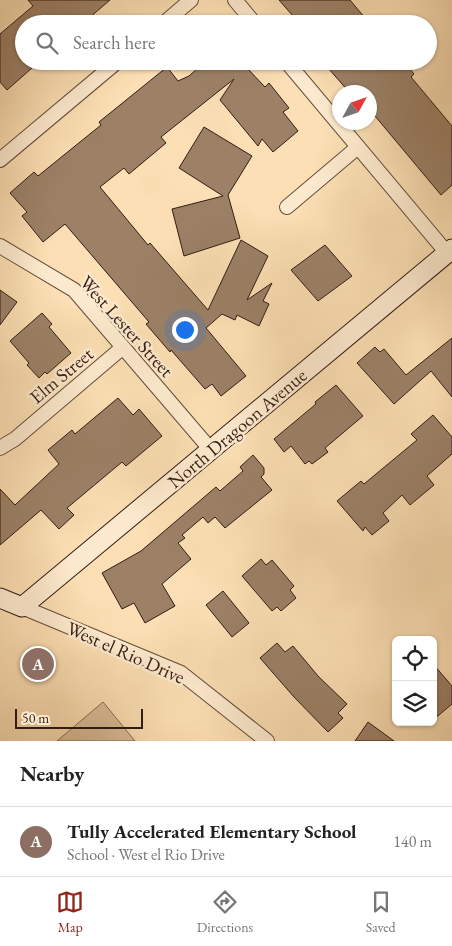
<!DOCTYPE html>
<meta charset="utf-8">
<style>
:root{--surface:#fff;--page:#f6f6f6;--text:#222;--muted:#767676;--line:#e0e0e0;--accent:#8f2418}
body{margin:0;font-family:"EB Garamond",serif;background:var(--page);color:var(--text)}
.controls{position:absolute;right:15px;bottom:15px;display:grid;overflow:hidden;border-radius:8px;box-shadow:0 1px 4px #0004}
.controls button{width:45px;height:45px;display:grid;place-items:center;padding:0;border:0;border-bottom:1px solid var(--line);background:var(--surface);color:var(--text);font:25px sans-serif}
.compass{position:absolute;left:332px;top:85px;width:45px;height:45px;border-radius:50%;background:var(--surface);box-shadow:0 1px 4px #0004;rotate:50deg}
.scale{position:absolute;left:15px;bottom:12px;width:128px;box-sizing:border-box;padding-left:5px;border:2px solid #331c13;border-top:0;font-size:14px;line-height:18px;white-space:nowrap;color:#331c13;-webkit-text-stroke:4px #fdeace;paint-order:stroke}
.you{position:absolute;left:184px;top:329px;width:18px;height:18px;margin:-12px;border:4px solid #fff;border-radius:50%;background:#1a73e8;box-shadow:0 0 0 8px #1a73e833}
.badge{display:grid;place-items:center;width:32px;height:32px;border-radius:50%;background:var(--accent);color:#fff;font-size:16px;font-weight:700}
.pin{position:absolute;translate:-50% -50%;border:2px solid #fff;box-shadow:0 1px 5px #0006}
.list{margin:0;padding:0;list-style:none}
h2{display:flex;justify-content:space-between;align-items:center;height:65px;margin:0;padding:0 20px;font-size:21px}
h2 small{font-size:16px;font-weight:400;color:var(--muted)}
.list li{display:grid;grid-template-columns:32px 1fr auto;gap:15px;align-items:center;box-sizing:border-box;height:70px;padding:0 20px;border-top:1px solid var(--line)}
.list b{display:block;font-size:19px;white-space:nowrap}
.list p{margin:0;font-size:16px;white-space:nowrap;color:var(--muted)}
.list em{font-size:16px;font-style:normal;color:var(--muted)}
.icon{flex:none;width:28px;height:28px;fill:none;stroke:currentColor;stroke-width:2;stroke-linecap:round;stroke-linejoin:round}
.map{position:relative;flex:none;width:452px;height:741px;overflow:hidden}
.search{position:absolute;background:var(--surface);box-shadow:0 1px 4px #0004;left:15px;right:15px;top:15px;height:55px;display:flex;align-items:center;gap:12px;box-sizing:border-box;padding:0 18px;border-radius:28px;color:var(--muted);font-size:19px}
.sheet{height:135px;background:var(--surface)}
nav{display:flex;justify-content:space-around;align-items:center;box-sizing:border-box;height:70px;border-top:1px solid var(--line);background:var(--surface);font-size:14px;color:var(--muted)}
nav a{display:grid;justify-items:center;gap:2px}
nav .on{color:var(--accent)}
.map>svg:first-child{display:block}
.green{fill:#dabe99;stroke:#866d56}
.building{fill:#9c8167;stroke:#331c13}
.lines{fill:none;stroke-linecap:round;stroke-linejoin:round}
.street-casing{stroke:#654d3b;stroke-width:16}
.secondary-casing{stroke:#331c13;stroke-width:21}
.street{stroke:#fdeace;stroke-width:14}
.secondary{stroke:#fdeace;stroke-width:19}
.labels{text-anchor:middle;stroke-width:5;stroke-linejoin:round;paint-order:stroke}
.street-label{font-size:19px;fill:#331c13;stroke:#fdeace}
</style>
<div class="map">
<svg width="452" height="741" viewBox="0 0 452 741">
<rect width="100%" height="100%" fill="#fcdfb4"/>
<filter id="stains"><feTurbulence type="fractalNoise" baseFrequency=".004" numOctaves="4"/><feColorMatrix values="0 0 0 0 .2 0 0 0 0 .09 0 0 0 0 .02 0 0 0 .5 -.17"/></filter>
<radialGradient id="worn" r=".72"><stop offset=".6" stop-color="#630" stop-opacity="0"/><stop offset="1" stop-color="#630" stop-opacity=".3"/></radialGradient>
<path class="green" d="M 103,702 L 135,741 L 57,741 Z"/>
<path class="building" d="M 28,0 L 110,0 L 82,24 L 24,24 L 24,61 L 40,61 L 7,90 L 0,82 L 0,34 L 33,6 Z
M 279,0 L 350,0 L 370,24 L 300,24 Z
M 206,61 L 255,61 L 247,68 L 265,87 L 269,83 L 289,108 L 283,112 L 298,131 L 273,152 L 262,139 L 258,146 L 220,100 L 234,79 L 161,137 L 166,143 L 129,174 L 124,168 L 100,187 L 148,245 L 150,243 L 208,310 L 241,240 L 268,256 L 247,300 L 272,283 L 263,301 L 269,304 L 259,326 L 237,315 L 235,320 L 222,314 L 206,328 L 246,376 L 221,396 L 212,384 L 205,389 L 171,350 L 170,352 L 146,324 L 149,322 L 65,224 L 43,242 L 22,216 L 27,212 L 10,193 L 34,172 L 38,176 L 101,125 L 99,122 L 167,67 L 178,81 L 189,76 Z
M 322,61 L 403,61 L 414,74 L 411,77 L 452,126 L 452,185 L 441,195 L 370,110 L 370,92 L 349,92 Z
M 204,127 L 252,156 L 228,195 L 240,238 L 184,256 L 172,209 L 223,196 L 179,168 Z
M 325,245 L 352,276 L 318,301 L 291,270 Z
M 0,290 L 17,302 L 0,325 Z
M 42,313 L 52,324 L 49,327 L 71,353 L 47,374 L 45,372 L 39,378 L 27,365 L 29,363 L 10,341 Z
M 452,338 L 452,397 L 431,371 L 394,404 L 357,363 L 375,347 L 380,352 L 384,349 L 406,375 Z
M 336,385 L 363,416 L 325,448 L 328,452 L 312,464 L 309,461 L 305,464 L 291,446 L 284,452 L 274,439 L 316,404 L 315,402 Z
M 118,398 L 133,415 L 139,409 L 162,436 L 126,466 L 122,462 L 67,508 L 74,515 L 59,529 L 41,510 L 0,545 L 0,489 L 15,505 L 59,464 L 48,450 L 72,430 L 75,434 Z
M 433,415 L 452,437 L 452,454 L 427,476 L 434,485 L 410,505 L 402,495 L 383,513 L 389,521 L 372,535 L 365,527 L 363,531 L 337,501 L 361,481 L 364,484 L 417,440 L 411,434 Z
M 253,455 L 264,468 L 264,474 L 261,477 L 272,490 L 225,528 L 215,517 L 208,523 L 203,517 L 182,535 L 185,538 L 178,543 L 191,559 L 162,584 L 175,606 L 145,623 L 134,603 L 122,609 L 102,573 L 141,551 L 216,487 L 220,491 L 243,471 L 240,467 Z
M 261,559 L 266,565 L 272,560 L 294,586 L 290,590 L 296,598 L 281,611 L 277,607 L 272,611 L 242,576 Z
M 223,591 L 249,623 L 232,637 L 206,605 Z
M 277,643 L 285,652 L 293,646 L 318,676 L 347,704 L 338,713 L 343,718 L 328,732 L 294,697 L 260,658 Z
M 433,664 L 452,686 L 452,704 L 433,720 Z
M 368,722 L 394,741 L 355,741 Z"/>
<g class="lines">
<g class="street-casing">
<path id="street" d="M 235,0 L 255,24
M 163,24 L 191,0
M 286,61 L 447,253
M 0,160 L 118,61
M 287,207 L 358,147
M 0,246 L 74,290 L 211,450
M 0,448 L 15,439 L 122,348
M 22,607 L 181,673 L 267,741"/>
</g>
<g class="secondary-casing">
<path id="secondary" d="M 0,598 L 22,607 L 452,249"/>
</g>
<use href="#street" class="street"/>
<use href="#secondary" class="secondary"/>
</g>
<g class="labels">
<g class="street-label">
<text transform="translate(127 326) rotate(48)" y="7">West Lester Street</text>
<text transform="translate(61 375) rotate(-40)" y="7">Elm Street</text>
<text transform="translate(237 428) rotate(-40)" y="7">North Dragoon Avenue</text>
<text transform="translate(126 652) rotate(24)" y="7">West el Rio Drive</text>
</g>
</g>
<rect width="100%" height="100%" filter="url(#stains)"/>
<rect width="100%" height="100%" fill="url(#worn)"/>
</svg>
<div class="controls">
<button><svg class="icon" aria-label="locate" viewBox="0 0 24 24"><circle cx="12" cy="12" r="6"/><path d="M12 2v4M12 18v4M2 12h4M18 12h4"/></svg></button>
<button><svg class="icon" aria-label="layers" viewBox="0 0 24 24"><path d="M12 4l9 5-9 5-9-5zM3 14l9 5 9-5"/></svg></button>
</div>
<svg class="compass" viewBox="-18 -18 36 36"><path d="M0-13l5 13h-10z" fill="#e53935"/><path d="M0 13l5-13h-10z" fill="#767676"/></svg>
<div class="scale">50 m</div>
<div class="you"></div>
<div class="pin badge" style="left:38px;top:664px;background:#8d6e63">A</div>
<div class="search"><svg class="icon" aria-label="search" viewBox="0 0 24 24"><circle cx="10" cy="10" r="6"/><path d="M15 15l6 6"/></svg>Search here</div>
</div>
<section class="sheet">
<h2>Nearby<small></small></h2>
<ul class="list">
<li><span class="badge" style="background:#8d6e63">A</span><div><b>Tully Accelerated Elementary School</b><p>School · West el Rio Drive</p></div><em>140 m</em></li>
</ul>
</section>
<nav>
<a class="on"><svg class="icon" aria-label="map" viewBox="0 0 24 24"><path d="M3 6l6-2 6 2 6-2v14l-6 2-6-2-6 2zM9 4v14M15 6v14"/></svg>Map</a>
<a><svg class="icon" aria-label="directions" viewBox="0 0 24 24"><path d="M12 3l9 9-9 9-9-9zM9 14v-3h6M13 9l2 2-2 2"/></svg>Directions</a>
<a><svg class="icon" aria-label="saved" viewBox="0 0 24 24"><path d="M7 4h10v16l-5-4-5 4z"/></svg>Saved</a>
</nav>
